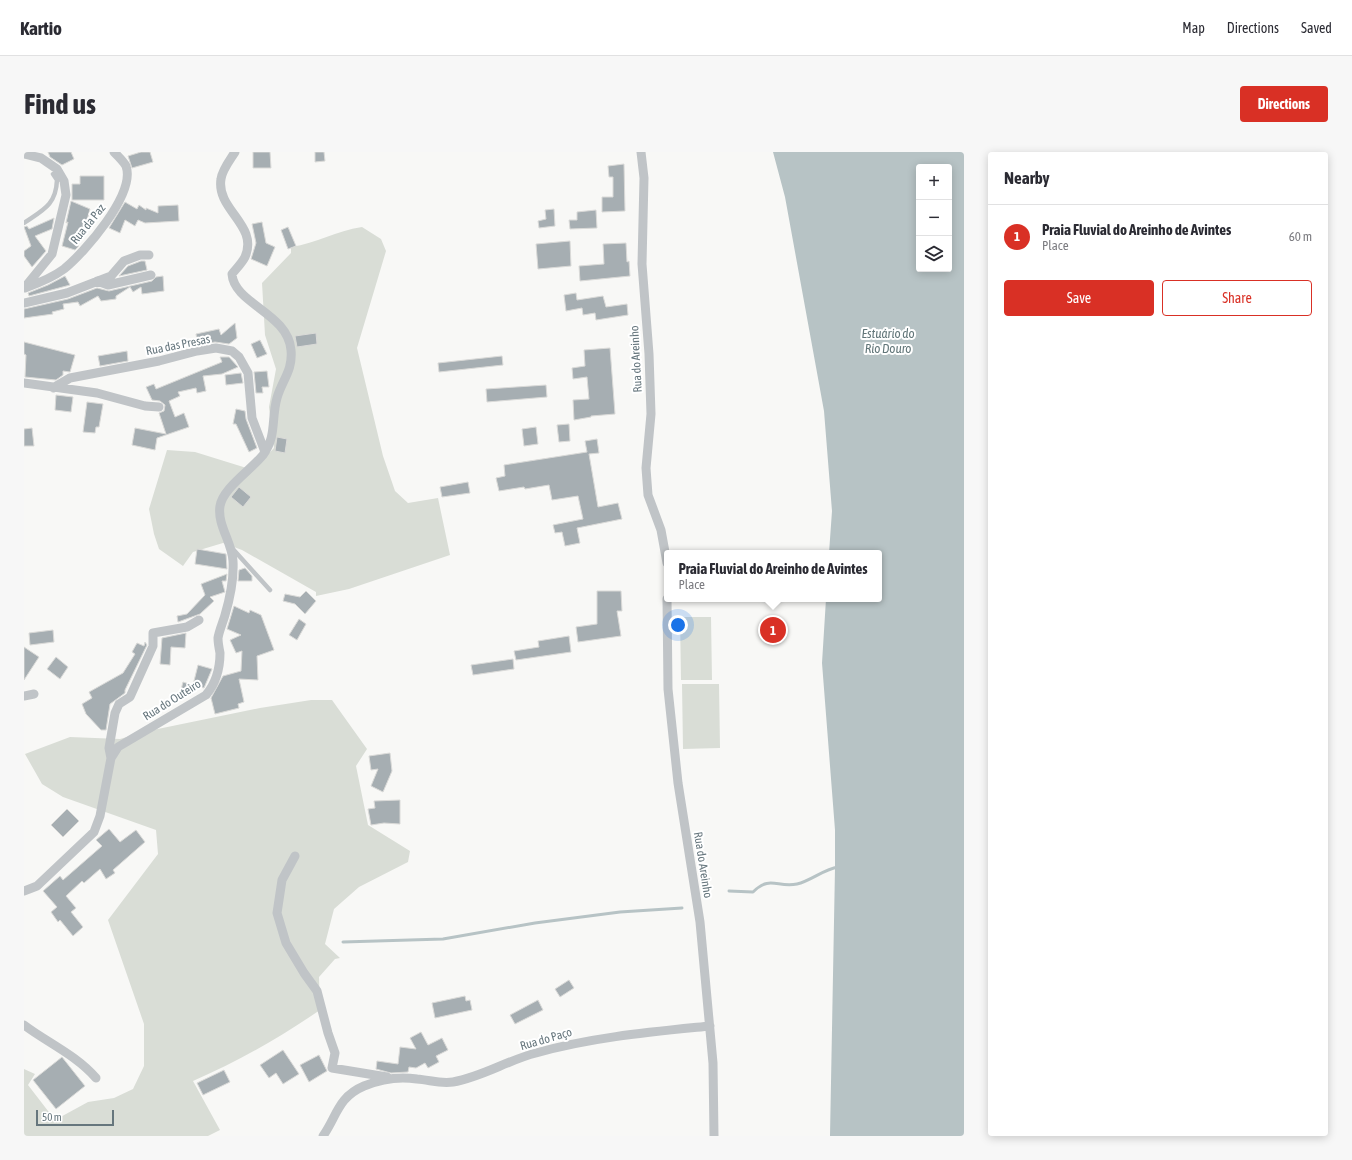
<!DOCTYPE html>
<meta charset="utf-8">
<style>
:root{--surface:#fff;--page:#f7f7f7;--text:#2b2b33;--muted:#7c7c81;--line:#e1e1e2;--accent:#d93025}
body{margin:0;font-family:"Asap Condensed",sans-serif;background:var(--page);color:var(--text)}
.controls{position:absolute;right:12px;top:12px;display:grid;overflow:hidden;border-radius:4px;box-shadow:0 2px 10px #0003}
.controls button{width:36px;height:36px;display:grid;place-items:center;padding:0;border:0;border-bottom:1px solid var(--line);background:var(--surface);color:var(--text);font:20px sans-serif}
.scale{position:absolute;left:12px;bottom:10px;width:78px;box-sizing:border-box;padding-left:4px;border:2px solid #66767d;border-top:0;font-size:11px;line-height:14px;white-space:nowrap;color:#66767d;-webkit-text-stroke:3px #fff;paint-order:stroke}
.you{position:absolute;left:654px;top:473px;width:14px;height:14px;margin:-10px;border:3px solid #fff;border-radius:50%;background:#1a73e8;box-shadow:0 0 0 6px #1a73e833}
.badge{display:grid;place-items:center;width:26px;height:26px;border-radius:50%;background:var(--accent);color:#fff;font-size:13px;font-weight:700}
.pin{position:absolute;translate:-50% -50%;border:2px solid #fff;box-shadow:0 1px 4px #0006}
.popup{position:absolute;left:640px;top:398px;width:218px;height:52px;box-sizing:border-box;display:grid;place-content:center;border-radius:4px;background:var(--surface);filter:drop-shadow(0 1px 3px #0005);font-size:13px;white-space:nowrap;color:var(--muted)}
.popup b{font-size:15px;color:var(--text)}
.popup::after{content:'';position:absolute;left:50%;top:100%;margin-left:-8px;border:8px solid transparent;border-top-color:var(--surface)}
.list{margin:0;padding:0;list-style:none}
h2{display:flex;justify-content:space-between;align-items:center;height:52px;margin:0;padding:0 16px;font-size:17px}
h2 small{font-size:13px;font-weight:400;color:var(--muted)}
.list li{display:grid;grid-template-columns:26px 1fr auto;gap:12px;align-items:center;box-sizing:border-box;height:64px;padding:0 16px;border-top:1px solid var(--line)}
.list b{display:block;font-size:15px;white-space:nowrap}
.list p{margin:0;font-size:13px;white-space:nowrap;color:var(--muted)}
.list em{font-size:13px;font-style:normal;color:var(--muted)}
.actions{display:flex;gap:8px;padding:12px 16px}
.actions a{flex:1;padding:9px 0;border:1px solid var(--accent);border-radius:4px;text-align:center;font-size:14px;color:var(--accent)}
.actions .main{background:var(--accent);color:#fff}
.icon{flex:none;width:22px;height:22px;fill:none;stroke:currentColor;stroke-width:2;stroke-linecap:round;stroke-linejoin:round}
.map{position:relative;flex:none;width:940px;height:984px;overflow:hidden;border-radius:4px}
header{display:flex;align-items:center;gap:24px;box-sizing:border-box;height:56px;padding:0 20px;background:var(--surface);border-bottom:1px solid var(--line)}
header strong{font-size:19px}
nav{display:flex;gap:22px;margin-inline-start:auto;font-size:14px}
.intro{display:flex;align-items:center;justify-content:space-between;box-sizing:border-box;height:96px;padding:0 24px}
h1{margin:0;font-size:28px}
.button{padding:10px 18px;border-radius:4px;background:var(--accent);color:#fff;font-size:14px;font-weight:700}
main{display:flex;gap:24px;padding:0 24px}
aside{flex:1;background:var(--surface);border-radius:4px;box-shadow:0 2px 10px #0003}
.map>svg:first-child{display:block}
.green{fill:#d9ddd6}
.water{fill:#b7c3c5;fill-rule:evenodd}
.lines{fill:none;stroke-linecap:round;stroke-linejoin:round}
.stream{stroke:#b7c3c5;stroke-width:3}
.building{fill:#a6aeb2;stroke:#dadad8}
.lane{stroke:#c0c4c7;stroke-width:4.5}
.street{stroke:#c0c4c7;stroke-width:9}
.labels{text-anchor:middle;stroke-width:4;stroke-linejoin:round;paint-order:stroke}
.street-label{font-size:12px;fill:#66767d;stroke:#fff}
.water-label{font-size:13px;font-style:italic;fill:#617578;stroke:#fff}
</style>
<header>
<strong>Kartio</strong>
<nav><a>Map</a><a>Directions</a><a>Saved</a></nav>
</header>
<div class="intro"><h1>Find us</h1><a class="button">Directions</a></div>
<main>
<div class="map">
<svg width="940" height="984" viewBox="0 0 940 984">
<rect width="100%" height="100%" fill="#f8f8f6"/>
<path class="green" d="M 338,75 L 357,87 L 362,99 L 333,196 L 359,304 L 371,339 L 384,351 L 414,346 L 426,403 L 325,437 L 292,444 L 292,440 L 218,398 L 199,391 L 169,400 L 159,414 L 135,397 L 130,382 L 125,357 L 143,298 L 171,300 L 229,318 L 250,296 L 245,255 L 252,217 L 241,183 L 238,131 L 267,101 L 267,95 C 293,91 312,79 338,75 Z
M 656,465 L 687,465 L 688,528 L 657,528 Z
M 658,532 L 695,532 L 696,596 L 659,597 Z
M 287,548 L 308,548 L 343,597 L 332,614 L 344,673 L 386,699 L 384,710 L 335,735 L 310,757 L 301,792 L 316,806 L 311,807 L 295,825 L 296,858 C 255,886 215,909 169,929 L 196,978 L 184,984 L 0,984 L 0,917 L 11,922 L 4,933 L 31,968 L 64,950 L 90,946 L 109,937 L 120,914 L 120,872 L 84,768 L 134,702 L 132,678 L 39,645 L 18,632 L 1,602 L 46,585 L 96,587 L 124,579 L 236,556 Z"/>
<path class="water" d="M 749,0 L 940,0 L 940,984 L 806,984 L 811,716 L 811,678 L 798,511 L 802,447 L 855,447 L 855,401 L 805,401 L 808,359 L 800,259 L 761,45 ZM 895,15 L 925,15 L 925,117 L 895,117 Z"/>
<g class="lines">
<path class="stream" d="M 705,739 L 729,740 C 746,723 753,736 773,732 C 787,729 800,717 814,715
M 319,790 L 419,787 L 511,771 L 596,760 L 658,756"/>
</g>
<path class="building" d="M 24,0 L 47,0 L 50,7 L 38,13 L 26,5 Z
M 117,0 L 126,0 L 129,10 L 108,16 L 104,4 Z
M 229,0 L 246,0 L 247,16 L 229,16 Z
M 291,0 L 300,0 L 301,9 L 291,10 Z
M 600,12 L 601,59 L 578,60 L 578,45 L 589,45 L 589,25 L 585,25 L 584,14 Z
M 56,24 L 80,24 L 80,48 L 48,48 L 48,32 L 56,32 Z
M 47,49 L 66,57 L 62,72 L 60,72 L 54,95 L 51,98 L 38,94 L 44,70 L 42,71 Z
M 101,50 L 113,57 L 115,53 L 122,58 L 122,56 L 134,61 L 134,54 L 154,53 L 155,69 L 121,71 L 114,68 L 111,74 L 101,68 L 96,81 L 85,76 Z
M 530,57 L 531,74 L 515,76 L 514,69 L 522,67 L 521,58 Z
M 572,58 L 573,76 L 546,77 L 545,68 L 553,68 L 553,60 Z
M 30,66 L 28,77 L 11,84 L 22,99 L 8,115 L 0,104 L 0,99 L 7,94 L 0,75 L 3,74 L 5,77 Z
M 238,70 L 242,91 L 251,95 L 243,114 L 227,107 L 232,91 L 228,72 Z
M 264,75 L 272,94 L 264,97 L 257,78 Z
M 546,89 L 547,114 L 514,117 L 512,92 Z
M 602,91 L 603,110 L 605,109 L 606,124 L 556,129 L 555,114 L 580,112 L 579,92 Z
M 117,109 L 121,109 L 123,118 L 95,124 L 104,114 Z
M 41,124 L 46,133 L 5,144 L 4,141 L 24,133 Z
M 139,124 L 140,139 L 118,142 L 117,135 L 109,140 L 106,135 L 92,144 L 92,147 L 77,149 L 74,144 L 56,154 L 54,150 L 39,152 L 40,157 L 28,160 L 29,162 L 0,166 L 0,157 L 44,147 L 73,136 L 85,139 L 128,129 L 132,125 Z
M 552,141 L 553,148 L 579,144 L 582,155 L 603,152 L 604,163 L 572,168 L 571,161 L 559,163 L 558,156 L 542,159 L 540,143 Z
M 211,171 L 213,186 L 205,192 L 191,190 L 174,193 L 172,182 L 195,177 L 197,183 Z
M 292,181 L 293,192 L 273,195 L 271,184 Z
M 236,188 L 243,202 L 233,206 L 227,192 Z
M 0,190 L 51,203 L 46,220 L 39,219 L 39,223 L 32,228 L 1,225 L 2,203 L 0,202 Z
M 586,196 L 591,262 L 567,264 L 567,265 L 550,268 L 549,248 L 565,247 L 563,225 L 549,227 L 548,216 L 561,214 L 560,198 Z
M 103,199 L 104,209 L 76,214 L 74,204 Z
M 478,204 L 479,213 L 415,220 L 414,211 Z
M 196,205 L 205,205 L 214,215 L 198,222 L 179,224 L 182,239 L 173,241 L 172,236 L 154,240 L 156,244 L 145,249 L 151,265 L 160,261 L 165,275 L 133,286 L 131,298 L 108,293 L 111,276 L 142,282 L 135,261 L 140,259 L 141,253 L 136,249 L 128,248 L 122,235 L 130,232 L 132,237 L 198,210 Z
M 243,219 L 245,235 L 238,235 L 239,241 L 232,241 L 230,220 Z
M 217,221 L 219,231 L 202,233 L 201,223 Z
M 522,233 L 523,245 L 463,250 L 462,237 Z
M 32,243 L 49,245 L 47,260 L 31,258 Z
M 63,250 L 79,252 L 75,275 L 72,275 L 71,281 L 59,280 Z
M 212,257 L 221,259 L 222,267 L 233,296 L 225,300 L 212,272 L 209,272 Z
M 545,272 L 546,289 L 535,290 L 533,273 Z
M 512,275 L 514,292 L 500,294 L 498,277 Z
M 8,276 L 10,294 L 0,294 L 0,277 Z
M 253,285 L 263,287 L 261,301 L 251,299 Z
M 573,287 L 575,301 L 565,302 L 574,355 L 594,351 L 598,367 L 553,376 L 556,391 L 541,394 L 538,380 L 531,381 L 529,373 L 559,367 L 554,344 L 528,348 L 525,333 L 501,337 L 500,335 L 475,339 L 472,326 L 481,324 L 480,313 L 563,300 L 561,289 Z
M 444,330 L 446,341 L 418,345 L 416,335 Z
M 215,335 L 227,345 L 219,355 L 207,345 Z
M 173,397 L 202,402 L 203,417 L 171,412 Z
M 221,416 L 228,424 L 228,429 L 214,429 L 215,418 Z
M 203,422 L 202,429 L 198,429 L 201,440 L 186,445 L 190,449 L 176,462 L 154,470 L 153,464 L 163,462 L 181,443 L 177,432 Z
M 282,439 L 292,449 L 281,462 L 271,452 L 259,449 L 261,442 L 276,445 Z
M 573,439 L 597,439 L 598,459 L 593,459 L 597,484 L 554,490 L 552,475 L 573,472 Z
M 210,454 L 225,461 L 226,458 L 237,463 L 250,498 L 233,504 L 234,528 L 215,527 L 220,550 L 214,552 L 215,556 L 191,562 L 187,546 L 199,524 L 217,519 L 218,499 L 212,501 L 206,488 L 217,483 L 203,477 Z
M 275,467 L 282,472 L 273,488 L 265,483 Z
M 29,478 L 30,490 L 6,493 L 5,481 Z
M 162,481 L 161,496 L 147,495 L 146,513 L 136,512 L 138,486 Z
M 545,484 L 547,500 L 492,508 L 490,499 L 515,495 L 514,489 Z
M 121,490 L 123,493 L 101,538 L 101,541 L 86,552 L 82,578 L 77,578 L 62,562 L 58,552 L 68,546 L 65,540 L 99,521 L 111,502 L 108,500 L 113,491 L 120,494 Z
M 0,495 L 15,505 L 0,528 Z
M 32,505 L 44,515 L 36,527 L 23,517 Z
M 489,507 L 490,517 L 449,523 L 447,513 Z
M 174,513 L 188,517 L 180,536 L 169,533 Z
M 159,530 L 168,533 L 165,541 L 157,538 Z
M 366,601 L 368,619 L 359,640 L 347,634 L 354,617 L 347,618 L 345,604 Z
M 376,648 L 376,672 L 360,671 L 347,673 L 344,657 L 351,656 L 350,649 Z
M 43,657 L 55,669 L 39,685 L 27,673 Z
M 85,677 L 96,690 L 112,678 L 121,690 L 89,718 L 91,721 L 82,727 L 76,717 L 60,731 L 58,729 L 42,744 L 52,756 L 47,760 L 59,775 L 49,784 L 36,768 L 34,770 L 27,760 L 33,755 L 19,739 L 36,724 L 39,728 L 78,694 L 72,688 Z
M 545,828 L 550,836 L 536,845 L 531,837 Z
M 441,844 L 442,849 L 446,848 L 448,858 L 411,866 L 408,851 Z
M 514,848 L 519,858 L 491,872 L 486,863 Z
M 397,880 L 404,893 L 418,886 L 424,898 L 412,904 L 415,910 L 404,916 L 401,911 L 392,916 L 385,915 L 384,920 L 367,921 L 352,917 L 353,909 L 374,912 L 376,895 L 392,897 L 386,886 Z
M 259,898 L 275,922 L 259,932 L 252,921 L 245,926 L 236,913 Z
M 295,903 L 303,919 L 285,930 L 276,913 Z
M 38,905 L 61,934 L 32,957 L 9,928 Z
M 200,918 L 206,930 L 179,943 L 173,931 Z"/>
<g class="lines">
<path class="lane" d="M 0,71 C 19,58 32,53 33,28 L 29,22
M 208,396 L 246,438"/>
<path class="street" d="M 617,0 L 620,26 L 618,112 L 625,202 L 627,262 L 622,316 L 624,343 L 637,378 L 643,411
M 0,2 L 17,6 L 33,17 L 40,29 L 42,43 L 28,102 L 2,134
M 73,129 L 84,133 L 127,123
M 1,136 C 15,131 28,126 40,117 C 60,101 112,42 102,14 C 100,10 94,4 90,0
M 0,151 L 43,141 L 87,124 L 100,109 L 116,103 L 125,103
M 0,231 L 73,241 L 121,254 L 135,255
M 29,236 L 46,226 L 135,209 L 173,199 L 192,196 L 208,199 L 215,205 L 224,221 L 228,266 L 241,300
M 643,447 L 644,537 L 654,631 L 676,770 L 689,911 L 690,984
M 0,544 L 10,542
M 87,606 L 85,596 L 91,561 L 95,552 L 106,545 L 129,494 L 129,481 L 163,475 L 175,468
M 271,704 L 258,728 L 253,761 L 262,791 L 280,821 L 293,839 L 304,881 L 311,901 L 308,916 L 363,925
M 0,739 L 13,734 L 70,680 L 76,664 L 87,606 L 94,595 L 182,543 C 192,531 196,517 196,501 C 195,496 194,491 194,486 C 195,479 199,470 201,463 C 206,446 210,427 209,409 C 208,390 193,373 196,354 C 199,336 227,318 239,303 C 253,284 247,267 253,246 C 258,228 269,219 267,198 C 264,161 210,152 208,122 C 212,117 218,111 221,105 C 235,73 192,58 197,27 C 198,18 206,8 211,0
M 0,873 C 24,891 52,903 72,926
M 299,984 C 313,964 314,945 340,934 C 357,927 374,924 393,927 C 406,928 416,932 429,930 C 458,925 484,908 512,901 C 569,885 627,880 686,874"/>
</g>
<g class="labels">
<g class="street-label">
<text transform="translate(64 72) rotate(-51)" y="4">Rua da Paz</text>
<text transform="translate(154 193) rotate(-11)" y="4">Rua das Presas</text>
<text transform="translate(612 207) rotate(-93)" y="4">Rua do Areinho</text>
<text transform="translate(148 548) rotate(-32)" y="4">Rua do Outeiro</text>
<text transform="translate(679 713) rotate(81)" y="4">Rua do Areinho</text>
<text transform="translate(522 887) rotate(-16)" y="4">Rua do Paço</text>
</g>
<g class="water-label">
<text x="864" y="186">Estuário do<tspan x="864" dy="15">Rio Douro</tspan></text>
</g>
</g>
</svg>
<div class="controls">
<button>+</button>
<button>−</button>
<button><svg class="icon" aria-label="layers" viewBox="0 0 24 24"><path d="M12 4l9 5-9 5-9-5zM3 14l9 5 9-5"/></svg></button>
</div>
<div class="scale">50 m</div>
<div class="you"></div>
<div class="pin badge" style="left:749px;top:478px">1</div>
<div class="popup"><b>Praia Fluvial do Areinho de Avintes</b>Place</div>
</div>
<aside>
<h2>Nearby<small></small></h2>
<ul class="list">
<li><span class="badge">1</span><div><b>Praia Fluvial do Areinho de Avintes</b><p>Place</p></div><em>60 m</em></li>
</ul>
<div class="actions"><a class="main">Save</a><a>Share</a></div>
</aside>
</main>
